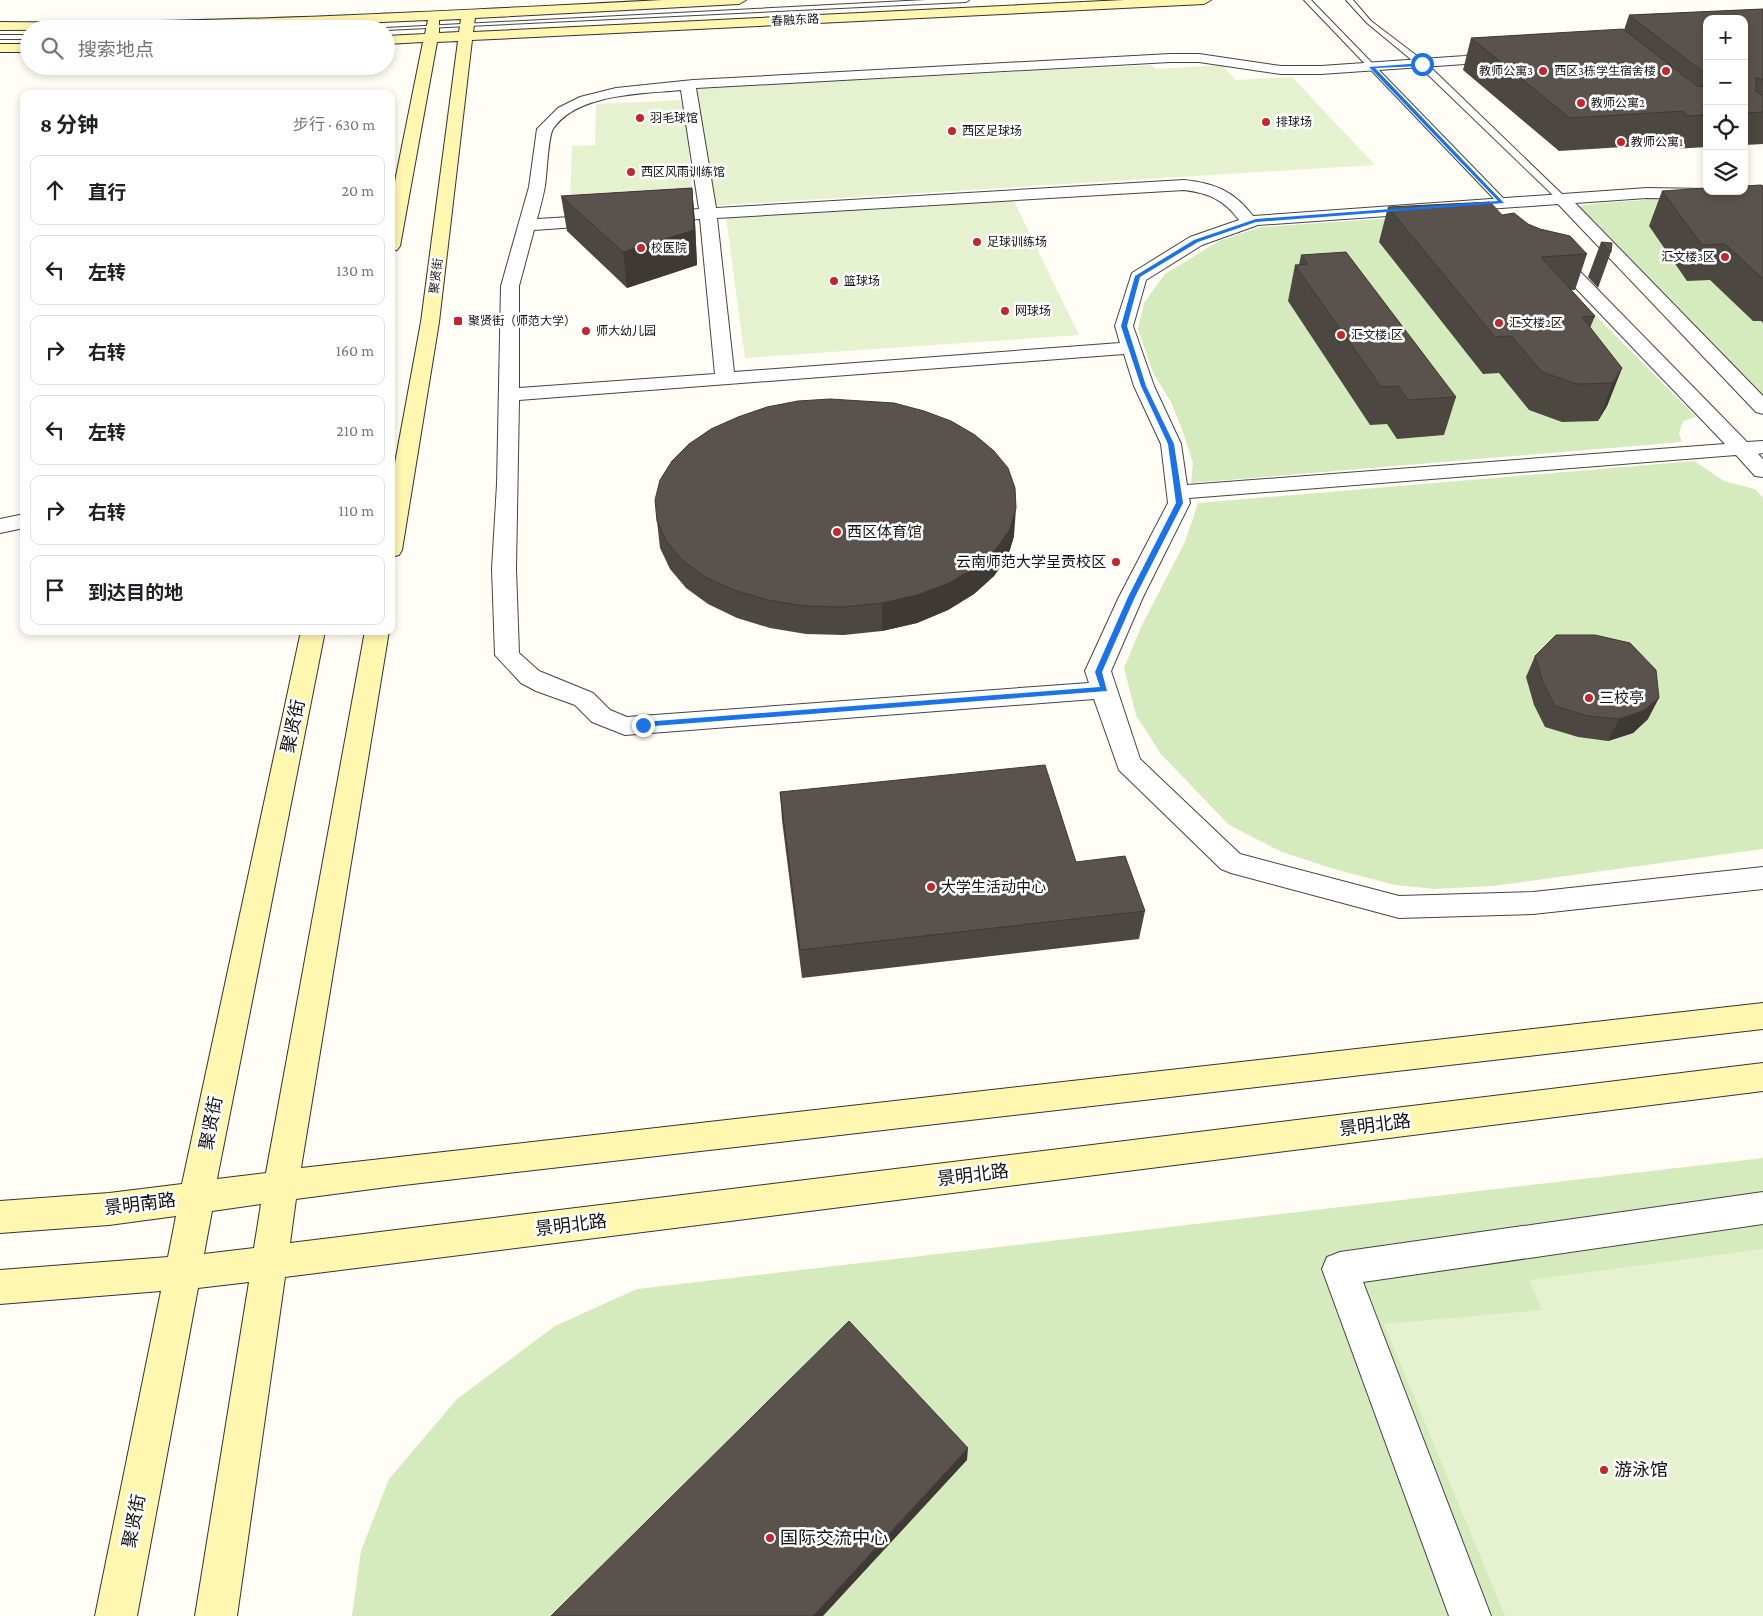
<!DOCTYPE html>
<html lang="zh">
<meta charset="utf-8">
<style>
:root{--surface:#fff;--page:#f2f2f2;--text:#202124;--muted:#757577;--line:#e0e0e0}
body{margin:0;font-family:"Crimson Pro","Noto Sans SC",serif;background:var(--page);color:var(--text)}
.controls{position:absolute;right:15px;top:15px;display:grid;overflow:hidden;border-radius:10px;box-shadow:0 2px 8px #0003}
.controls button{width:45px;height:45px;display:grid;place-items:center;padding:0;border:0;border-bottom:1px solid var(--line);background:var(--surface);color:var(--text);font:25px sans-serif}
.stop{position:absolute;width:15px;height:15px;margin:-11px;border:4px solid #1a73e8;border-radius:50%;background:#fff}
.stop.end{background:#1a73e8;border-color:#fff;box-shadow:0 1px 5px #0008}
.list{margin:0;padding:0;list-style:none}
h2{display:flex;justify-content:space-between;align-items:center;height:65px;margin:0;padding:0 20px;font-size:21px}
h2 small{font-size:16px;font-weight:400;color:var(--muted)}
.list li{display:grid;grid-template-columns:32px 1fr auto;gap:15px;align-items:center;box-sizing:border-box;height:70px;margin:0 10px 10px;padding:0 10px;border:1px solid var(--line);border-radius:10px}
.list b{display:block;font-size:19px;white-space:nowrap}
.list em{font-size:16px;font-style:normal;color:var(--muted)}
.icon{flex:none;width:28px;height:28px;fill:none;stroke:currentColor;stroke-width:2;stroke-linecap:round;stroke-linejoin:round}
.map{position:relative;flex:none;width:1763px;height:1616px;overflow:hidden}
.search{position:absolute;background:var(--surface);box-shadow:0 2px 8px #0003;left:20px;top:20px;width:375px;height:55px;display:flex;align-items:center;gap:12px;box-sizing:border-box;padding:0 18px;border-radius:28px;color:var(--muted);font-size:19px}
.panel{position:absolute;background:var(--surface);box-shadow:0 2px 8px #0003;left:20px;top:90px;width:375px;height:545px;border-radius:10px}
.map>svg:first-child{display:block}
.green{fill:#d5ebbd}
.pitch{fill:#e6f2cf}
.lines{fill:none;stroke-linecap:round;stroke-linejoin:round}
.lane-casing{stroke:#444;stroke-width:2}
.street-casing{stroke:#444;stroke-width:2}
.secondary-casing{stroke:#333;stroke-width:2}
.lane{fill:#fff;fill-rule:evenodd}
.street{fill:#fff;fill-rule:evenodd}
.secondary{fill:#fff6b0;fill-rule:evenodd}
.wall{fill:#4d4742}
.shaded-wall{fill:#3f3936}
.building{fill:#5a524d;stroke:#3f3936}
.route{fill:#1a73e8}
.poi-dot{fill:#c4262e;stroke:#fff;stroke-width:2}
.labels{text-anchor:middle;stroke-width:5;stroke-linejoin:round;paint-order:stroke}
.far-street-label{font-size:12px;fill:#111;stroke:#fff}
.far-poi-label{font-size:12px;fill:#111;stroke:#fff;text-anchor:start}
.poi-label{font-size:15px;fill:#111;stroke:#fff;text-anchor:start}
.near-street-label{font-size:18px;fill:#111;stroke:#fff}
.near-poi-label{font-size:18px;fill:#111;stroke:#fff;text-anchor:start}
</style>
<div class="map">
<svg width="1763" height="1616" viewBox="0 0 1763 1616">
<rect width="100%" height="100%" fill="#fffdf5"/>
<path class="green" d="M 1676,198 L 1763,201 L 1763,397 L 1566,208 L 1600,203 Z
M 1492,211 L 1696,417 L 1683,421 L 1679,433 L 1682,442 L 1191,483 L 1193,463 L 1183,432 L 1171,402 L 1153,373 L 1138,329 L 1144,303 L 1165,274 L 1219,241 L 1261,227 Z
M 1694,461 L 1724,481 L 1755,489 L 1763,498 L 1763,849 L 1493,886 L 1435,889 L 1395,885 L 1334,869 L 1282,852 L 1229,825 L 1160,753 L 1136,715 L 1124,668 L 1142,625 L 1185,542 L 1198,503 Z
M 1763,1158 L 1763,1616 L 352,1616 L 361,1551 L 389,1479 L 457,1399 L 555,1326 L 637,1289 Z"/>
<path class="pitch" d="M 1151,65 L 1156,69 L 1222,65 L 1236,80 L 1292,77 L 1375,165 L 709,206 L 695,88 Z
M 684,100 L 693,198 L 570,205 L 572,146 L 595,145 L 596,104 Z
M 1014,201 L 1079,335 L 745,358 L 726,218 Z
M 1763,1249 L 1763,1616 L 1505,1616 L 1384,1324 L 1542,1310 L 1529,1280 Z"/>
<g class="lines">
<g class="lane-casing">
<path id="lane" d="M 926,0 L 969,0 L 966,2 L 386,30 L 366,29 Z
M 1304,0 L 1311,0 L 1505,200 L 1505,204 L 1499,204 Z
M 1346,0 L 1353,0 L 1371,21 L 1425,62 L 1564,196 L 1564,200 L 1558,200 L 1419,66 L 1367,23 Z
M 0,35 L 29,35 L 29,39 L 0,39 Z"/>
</g>
<g class="street-casing">
<path id="street" d="M 1502,47 L 1509,51 L 1507,54 L 1465,64 L 1321,74 L 1281,74 L 1199,62 L 1170,62 L 696,88 L 716,208 L 1184,180 C 1214,183 1234,191 1253,216 L 1647,188 L 1707,189 L 1707,191 L 1763,190 L 1763,200 L 1647,198 L 1575,203 L 1763,396 L 1763,414 L 1756,412 L 1558,204 L 1258,225 L 1202,245 L 1146,280 L 1133,326 L 1154,386 L 1181,444 L 1187,485 L 1725,444 L 1546,257 L 1543,253 L 1546,249 L 1558,249 L 1747,442 L 1763,441 L 1763,453 L 1758,454 L 1763,459 L 1763,477 L 1755,476 L 1736,455 L 1189,498 L 1190,503 L 1143,597 L 1111,671 L 1140,759 L 1240,854 L 1399,896 L 1533,892 L 1763,867 L 1763,889 L 1533,914 L 1399,918 L 1231,873 L 1221,869 L 1119,770 L 1094,699 L 625,735 L 592,722 L 575,705 L 536,691 L 521,683 L 495,655 L 492,569 L 497,484 L 501,286 L 529,187 L 537,129 L 558,108 L 580,97 L 616,88 L 693,80 L 1170,54 L 1199,54 L 1281,66 L 1321,66 L 1465,56 ZM 681,90 L 699,209 L 656,212 L 650,213 L 648,217 L 650,221 L 656,222 L 700,219 L 715,374 L 519,388 L 519,286 L 534,230 L 604,225 L 610,224 L 612,220 L 610,216 L 604,215 L 537,219 C 540,208 543,197 545,186 C 547,174 548,137 553,129 C 577,93 643,94 681,90 ZM 1184,190 C 1209,193 1224,200 1239,220 L 1190,237 L 1132,273 L 1115,326 L 1120,343 L 734,372 L 717,218 ZM 1124,354 L 1134,386 L 1161,444 L 1168,503 L 1119,597 L 1085,671 L 1089,683 L 627,717 L 610,710 L 593,693 L 539,671 L 519,653 L 516,569 L 519,400 Z
M 24,514 L 24,528 L 0,533 L 0,519 Z
M 1763,1192 L 1763,1224 L 1363,1282 L 1491,1616 L 1449,1616 L 1322,1269 L 1327,1257 L 1340,1252 Z"/>
</g>
<g class="secondary-casing">
<path id="secondary" d="M 663,0 L 746,0 L 739,4 L 475,18 L 473,32 L 1124,0 L 1211,0 L 1204,4 L 472,40 L 439,322 L 402,550 L 399,555 L 391,557 L 391,485 L 421,322 L 458,41 L 437,42 L 400,246 L 397,250 L 391,251 L 391,201 L 423,42 L 386,44 L 386,36 L 425,34 L 428,20 L 221,29 L 0,30 L 0,22 C 221,24 442,11 663,0 ZM 461,19 L 459,32 L 439,33 L 439,20 Z
M 0,44 L 29,44 L 29,52 L 0,52 Z
M 301,631 L 325,631 L 217,1179 L 266,1173 L 365,631 L 389,631 L 301,1168 L 1763,1003 L 1763,1029 L 395,1186 L 296,1199 L 290,1243 L 1763,1063 L 1763,1091 L 285,1277 L 237,1616 L 195,1616 L 249,1282 L 198,1288 L 137,1616 L 95,1616 L 161,1291 L 0,1304 L 0,1270 L 168,1257 L 176,1216 L 109,1225 L 0,1233 L 0,1201 L 109,1193 L 182,1184 ZM 261,1204 L 254,1248 L 204,1254 L 212,1211 Z"/>
</g>
<use href="#lane" class="lane"/>
<use href="#street" class="street"/>
<use href="#secondary" class="secondary"/>
</g>
<path class="wall" d="M 1763,9 L 1763,144 L 1744,145 L 1744,19 L 1707,19 L 1707,147 L 1673,149 L 1671,144 L 1559,151 L 1463,70 L 1471,38 L 1624,30 L 1629,15 Z
M 1763,186 L 1763,323 L 1761,321 L 1753,321 L 1710,280 L 1687,281 L 1649,226 L 1662,191 Z
M 692,188 L 695,223 L 697,265 L 627,288 L 567,231 L 561,196 Z
M 1388,207 L 1502,215 L 1528,224 L 1587,254 L 1575,290 L 1571,290 L 1595,316 L 1590,328 L 1622,368 L 1607,406 L 1598,421 L 1562,422 L 1529,410 L 1499,373 L 1483,374 L 1379,242 Z
M 1601,242 L 1611,252 L 1598,288 L 1588,277 Z
M 1301,255 L 1456,397 L 1444,435 L 1397,439 L 1387,424 L 1370,425 L 1288,301 L 1295,265 L 1299,265 Z
M 657,521 L 1014,536 L 1008,556 L 994,576 L 974,594 L 948,610 L 917,623 L 882,631 L 844,635 L 806,634 L 770,628 L 737,618 L 708,604 L 686,588 L 670,569 L 660,548 Z
M 1535,656 L 1648,719 L 1633,733 L 1608,741 L 1578,737 L 1545,727 L 1534,705 L 1526,677 Z
M 780,792 L 1076,862 L 1145,911 L 1139,939 L 802,978 L 782,820 Z"/>
<path class="shaded-wall" d="M 692,188 L 695,223 L 697,265 L 627,288 L 623,252 Z
M 1622,368 L 1607,406 L 1598,421 L 1613,383 Z
M 1016,508 L 1014,536 L 1008,556 L 994,576 L 974,594 L 948,610 L 917,623 L 882,631 L 882,603 Z
M 1659,698 L 1648,719 L 1633,733 L 1608,741 L 1619,719 Z
M 968,1448 L 967,1460 L 823,1616 L 813,1616 Z"/>
<path class="building" d="M 1763,9 L 1763,80 L 1756,77 L 1756,91 L 1763,96 L 1763,112 L 1744,113 L 1744,19 L 1707,19 L 1707,75 L 1629,15 Z
M 1623,29 L 1697,86 L 1707,87 L 1707,115 L 1686,116 L 1684,111 L 1570,118 L 1471,38 Z
M 1761,185 L 1763,186 L 1763,279 L 1725,244 L 1702,245 L 1662,191 L 1707,188 L 1707,191 L 1744,191 L 1744,186 Z
M 692,188 L 694,230 L 623,252 L 561,196 Z
M 1490,202 L 1502,215 L 1514,213 L 1528,224 L 1540,229 L 1570,236 L 1587,254 L 1541,257 L 1595,316 L 1582,317 L 1622,368 L 1613,383 L 1577,384 L 1542,372 L 1511,336 L 1495,337 L 1388,207 Z
M 1601,242 L 1612,243 L 1611,252 Z
M 1346,252 L 1456,397 L 1408,400 L 1398,386 L 1381,387 L 1295,265 L 1308,264 L 1301,255 Z
M 830,399 L 894,403 L 924,411 L 951,421 L 975,435 L 994,451 L 1008,468 L 1015,488 L 1016,508 L 1010,529 L 996,549 L 976,567 L 949,583 L 917,595 L 882,603 L 843,607 L 805,606 L 768,600 L 734,590 L 705,577 L 682,560 L 666,541 L 657,521 L 655,500 L 660,480 L 672,461 L 689,444 L 711,429 L 738,417 L 767,407 L 798,401 Z
M 1556,635 L 1595,635 L 1630,643 L 1656,670 L 1659,698 L 1643,711 L 1619,719 L 1588,716 L 1555,706 L 1543,683 L 1535,656 Z
M 1045,765 L 1076,862 L 1125,856 L 1145,911 L 800,950 L 780,792 Z
M 849,1321 L 968,1448 L 813,1616 L 551,1616 Z"/>
<path class="route" d="M 1423,63 L 1422,66 L 1375,68 L 1504,203 L 1256,222 L 1198,242 L 1140,277 L 1127,326 L 1146,386 L 1174,444 L 1183,503 L 1135,597 L 1102,672 L 1107,691 L 641,727 L 641,723 L 643,722 L 1100,687 L 1095,672 L 1128,597 L 1176,503 L 1168,444 L 1141,386 L 1121,326 L 1135,276 L 1194,240 L 1256,219 L 1498,201 L 1369,67 Z"/>
<g class="poi-dot">
<circle cx="1543" cy="71" r="5"/>
<circle cx="1666" cy="71" r="5"/>
<circle cx="1581" cy="103" r="5"/>
<circle cx="640" cy="118" r="5"/>
<circle cx="1266" cy="122" r="5"/>
<circle cx="952" cy="131" r="5"/>
<circle cx="1621" cy="142" r="5"/>
<circle cx="631" cy="172" r="5"/>
<circle cx="977" cy="242" r="5"/>
<circle cx="641" cy="248" r="5"/>
<circle cx="1725" cy="257" r="5"/>
<circle cx="834" cy="281" r="5"/>
<circle cx="1005" cy="311" r="5"/>
<rect x="453" y="316" width="10" height="10" rx="2.5"/>
<circle cx="1499" cy="323" r="5"/>
<circle cx="586" cy="331" r="5"/>
<circle cx="1341" cy="335" r="5"/>
<circle cx="837" cy="532" r="5"/>
<circle cx="1116" cy="562" r="5"/>
<circle cx="1589" cy="698" r="5"/>
<circle cx="931" cy="887" r="5"/>
<circle cx="1604" cy="1470" r="5"/>
<circle cx="770" cy="1538" r="5"/>
</g>
<g class="labels">
<g class="far-street-label">
<text transform="translate(795 20) rotate(-3)" y="4">春融东路</text>
<text transform="translate(436 276) rotate(-83)" y="4">聚贤街</text>
</g>
<g class="far-poi-label">
<text x="1533" y="75" text-anchor="end">教师公寓3</text>
<text x="1656" y="75" text-anchor="end">西区3栋学生宿舍楼</text>
<text x="1591" y="107">教师公寓2</text>
<text x="650" y="122">羽毛球馆</text>
<text x="1276" y="126">排球场</text>
<text x="962" y="135">西区足球场</text>
<text x="1631" y="146">教师公寓1</text>
<text x="641" y="176">西区风雨训练馆</text>
<text x="987" y="246">足球训练场</text>
<text x="651" y="252">校医院</text>
<text x="1715" y="261" text-anchor="end">汇文楼3区</text>
<text x="844" y="285">篮球场</text>
<text x="1015" y="315">网球场</text>
<text x="468" y="325">聚贤街（师范大学）</text>
<text x="1509" y="327">汇文楼2区</text>
<text x="596" y="335">师大幼儿园</text>
<text x="1351" y="339">汇文楼1区</text>
</g>
<g class="poi-label">
<text x="847" y="537">西区体育馆</text>
<text x="1106" y="567" text-anchor="end">云南师范大学呈贡校区</text>
<text x="1599" y="703">三校亭</text>
<text x="941" y="892">大学生活动中心</text>
</g>
<g class="near-street-label">
<text transform="translate(293 726) rotate(-78)" y="6">聚贤街</text>
<text transform="translate(211 1123) rotate(-79)" y="6">聚贤街</text>
<text transform="translate(1375 1125) rotate(-7)" y="6">景明北路</text>
<text transform="translate(973 1175) rotate(-7)" y="6">景明北路</text>
<text transform="translate(140 1204) rotate(-7)" y="6">景明南路</text>
<text transform="translate(571 1225) rotate(-7)" y="6">景明北路</text>
<text transform="translate(134 1521) rotate(-79)" y="6">聚贤街</text>
</g>
<g class="near-poi-label">
<text x="1614" y="1476">游泳馆</text>
<text x="780" y="1544">国际交流中心</text>
</g>
</g>
</svg>
<div class="controls">
<button>+</button>
<button>−</button>
<button><svg class="icon" aria-label="locate" viewBox="0 0 24 24"><circle cx="12" cy="12" r="6"/><path d="M12 2v4M12 18v4M2 12h4M18 12h4"/></svg></button>
<button><svg class="icon" aria-label="layers" viewBox="0 0 24 24"><path d="M12 4l9 5-9 5-9-5zM3 14l9 5 9-5"/></svg></button>
</div>
<div class="stop" style="left:1422px;top:64px"></div>
<div class="stop end" style="left:643px;top:725px"></div>
<div class="search"><svg class="icon" aria-label="search" viewBox="0 0 24 24"><circle cx="10" cy="10" r="6"/><path d="M15 15l6 6"/></svg>搜索地点</div>
<section class="panel">
<h2>8 分钟<small>步行 · 630 m</small></h2>
<ul class="list">
<li><svg class="icon" aria-label="ahead" viewBox="0 0 24 24"><path d="M12 20V5M6 11l6-6 6 6"/></svg><div><b>直行</b></div><em>20 m</em></li>
<li><svg class="icon" aria-label="left" viewBox="0 0 24 24"><path d="M17 20v-9H6M10 6l-5 5 5 5"/></svg><div><b>左转</b></div><em>130 m</em></li>
<li><svg class="icon" aria-label="right" viewBox="0 0 24 24"><path d="M7 20v-9h11M14 6l5 5-5 5"/></svg><div><b>右转</b></div><em>160 m</em></li>
<li><svg class="icon" aria-label="left" viewBox="0 0 24 24"><path d="M17 20v-9H6M10 6l-5 5 5 5"/></svg><div><b>左转</b></div><em>210 m</em></li>
<li><svg class="icon" aria-label="right" viewBox="0 0 24 24"><path d="M7 20v-9h11M14 6l5 5-5 5"/></svg><div><b>右转</b></div><em>110 m</em></li>
<li><svg class="icon" aria-label="arrive" viewBox="0 0 24 24"><path d="M6 21V4h12l-3 4 3 4H6"/></svg><div><b>到达目的地</b></div></li>
</ul>
</section>
</div>
